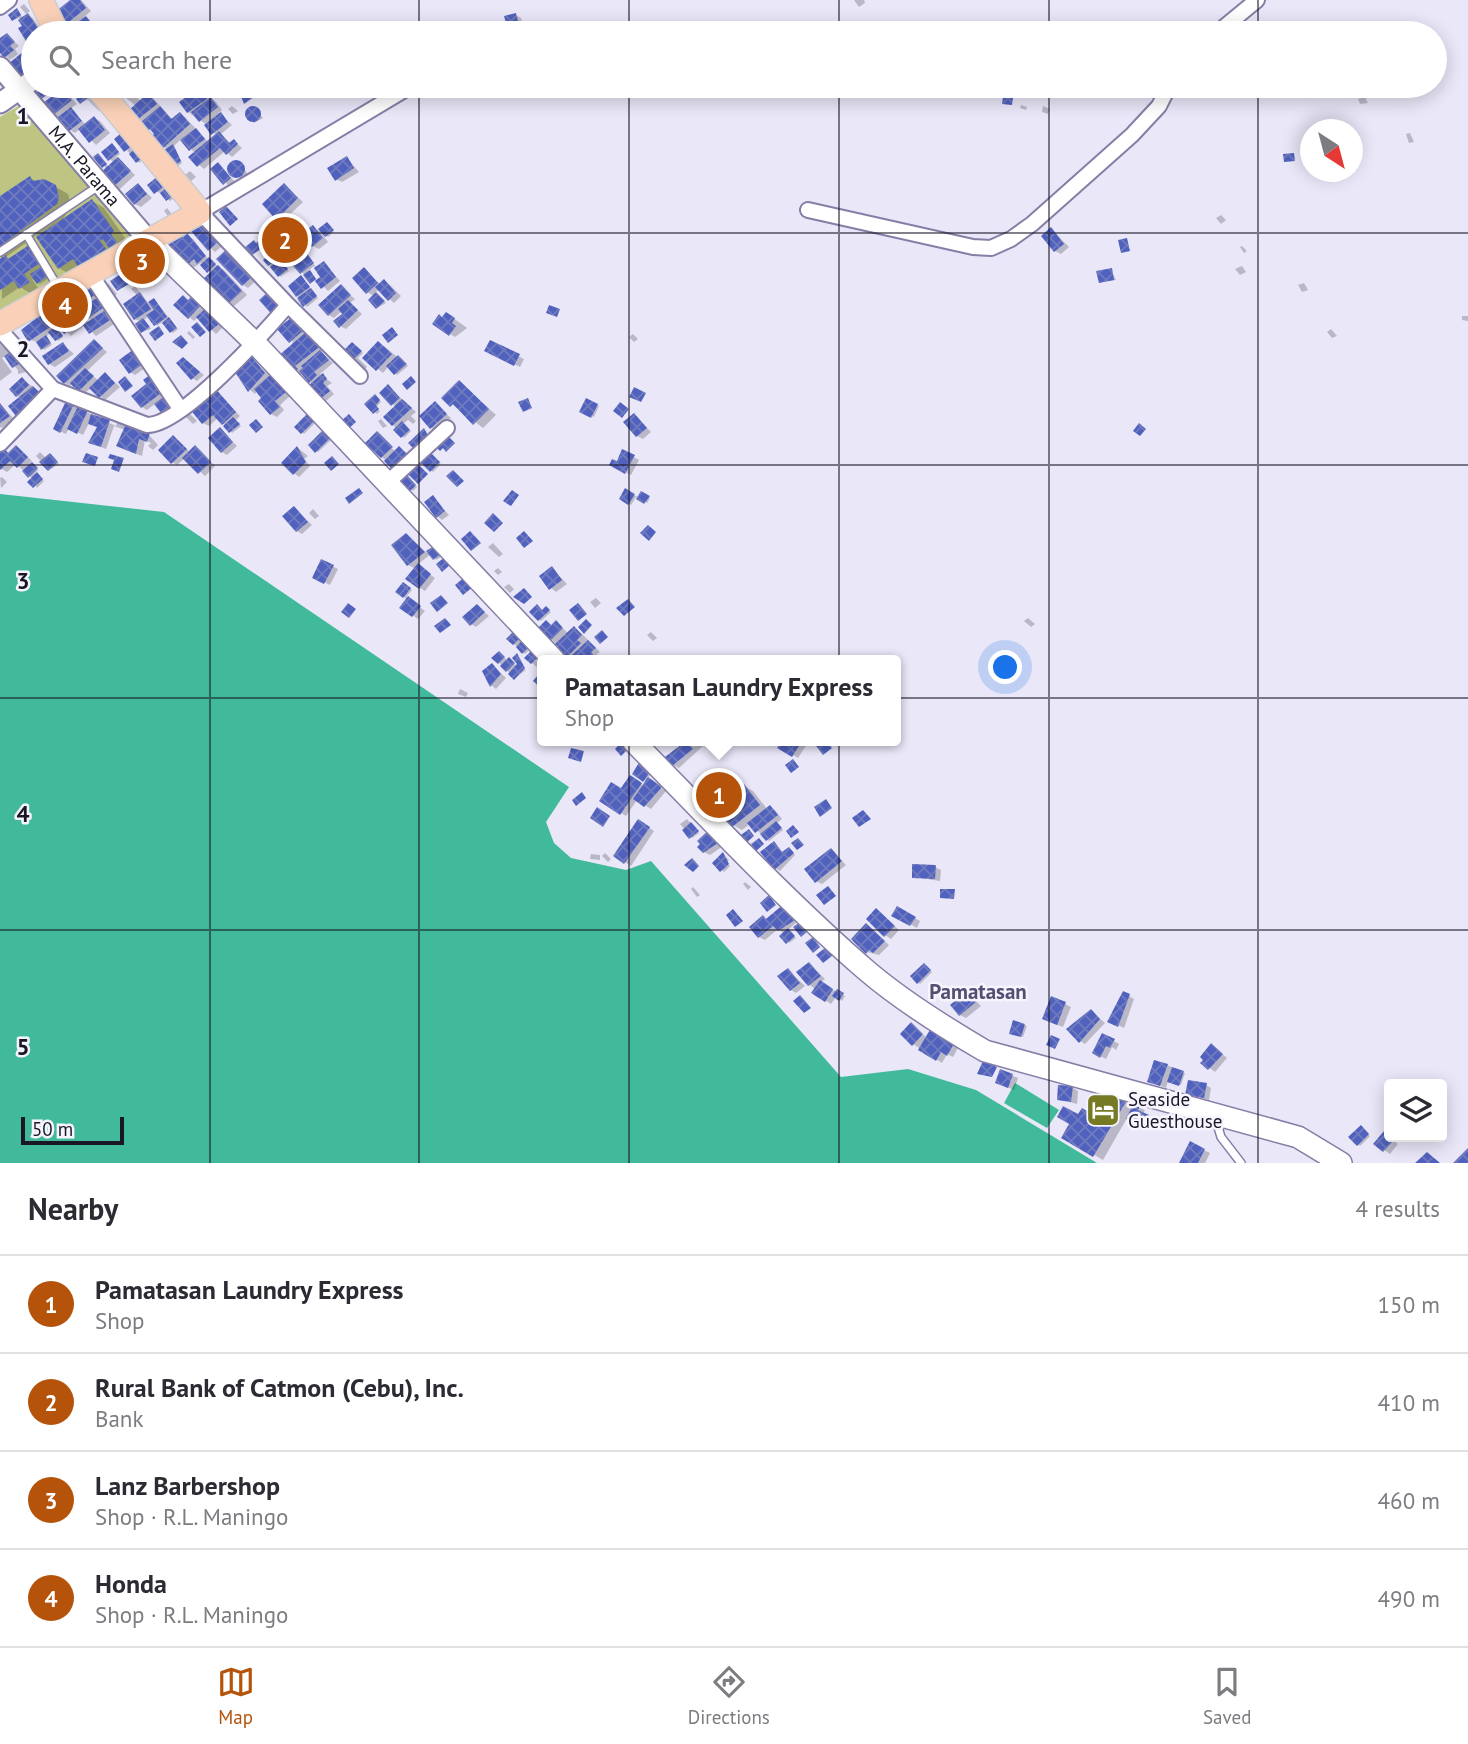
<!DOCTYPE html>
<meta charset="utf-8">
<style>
:root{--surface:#fff;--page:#f2f2f3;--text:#2b2b33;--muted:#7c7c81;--line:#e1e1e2;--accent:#b45309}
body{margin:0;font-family:"PT Sans",sans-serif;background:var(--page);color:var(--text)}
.controls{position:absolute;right:21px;bottom:21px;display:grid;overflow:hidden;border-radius:7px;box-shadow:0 4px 18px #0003}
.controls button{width:63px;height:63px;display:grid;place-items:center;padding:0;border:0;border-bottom:2px solid var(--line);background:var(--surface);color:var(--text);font:35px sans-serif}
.compass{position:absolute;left:1300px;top:119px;width:63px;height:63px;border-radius:50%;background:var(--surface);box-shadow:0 4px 18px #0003;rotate:144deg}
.scale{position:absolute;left:21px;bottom:18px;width:103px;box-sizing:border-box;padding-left:7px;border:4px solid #191626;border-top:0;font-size:19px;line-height:24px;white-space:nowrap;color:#191626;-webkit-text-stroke:5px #f6f5fe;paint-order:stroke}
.you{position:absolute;left:1006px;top:668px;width:24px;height:24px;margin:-18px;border:5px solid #fff;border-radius:50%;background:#1a73e8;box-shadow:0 0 0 10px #1a73e833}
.badge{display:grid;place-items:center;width:46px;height:46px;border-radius:50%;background:var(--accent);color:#fff;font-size:23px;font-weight:700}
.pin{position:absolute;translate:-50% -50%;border:4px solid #fff;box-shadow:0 2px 7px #0006}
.popup{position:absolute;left:537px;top:655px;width:364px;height:91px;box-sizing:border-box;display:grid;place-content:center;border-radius:7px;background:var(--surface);filter:drop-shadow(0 2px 5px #0005);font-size:23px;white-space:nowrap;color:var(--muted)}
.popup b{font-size:26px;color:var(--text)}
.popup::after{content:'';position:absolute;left:50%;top:100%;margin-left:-14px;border:14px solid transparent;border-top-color:var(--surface)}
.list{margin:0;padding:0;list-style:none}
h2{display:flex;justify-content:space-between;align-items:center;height:91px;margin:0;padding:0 28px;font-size:30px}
h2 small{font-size:23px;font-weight:400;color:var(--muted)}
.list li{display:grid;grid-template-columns:46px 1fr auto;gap:21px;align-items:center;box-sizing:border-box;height:98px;padding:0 28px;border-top:2px solid var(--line)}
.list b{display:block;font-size:26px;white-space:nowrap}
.list p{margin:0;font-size:23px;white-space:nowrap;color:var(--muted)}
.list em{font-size:23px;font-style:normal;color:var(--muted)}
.icon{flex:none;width:38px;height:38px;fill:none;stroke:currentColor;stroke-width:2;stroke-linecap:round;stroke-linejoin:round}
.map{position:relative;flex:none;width:1468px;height:1163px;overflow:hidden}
.search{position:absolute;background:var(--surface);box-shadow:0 4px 18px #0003;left:21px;right:21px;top:21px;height:77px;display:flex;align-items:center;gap:18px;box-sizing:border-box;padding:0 24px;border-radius:38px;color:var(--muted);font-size:26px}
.sheet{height:483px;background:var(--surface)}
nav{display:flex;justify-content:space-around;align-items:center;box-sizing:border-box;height:98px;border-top:2px solid var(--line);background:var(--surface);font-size:19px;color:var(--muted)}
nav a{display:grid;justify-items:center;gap:4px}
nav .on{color:var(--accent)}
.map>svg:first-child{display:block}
.grass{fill:#bec481}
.water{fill:#41ba9b}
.shadow{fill:#0003;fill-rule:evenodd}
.building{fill:url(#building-cross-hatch)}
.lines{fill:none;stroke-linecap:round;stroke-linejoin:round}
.service-casing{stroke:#857ea6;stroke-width:10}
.minor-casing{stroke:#857ea6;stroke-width:18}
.tertiary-casing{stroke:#857ea6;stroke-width:23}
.secondary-casing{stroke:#857ea6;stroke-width:24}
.primary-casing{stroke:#cccccf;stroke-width:26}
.service{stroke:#fff;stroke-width:7}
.minor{stroke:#fff;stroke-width:14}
.tertiary{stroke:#fff;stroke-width:19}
.secondary{stroke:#fff;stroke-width:21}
.primary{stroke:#fad1b8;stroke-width:23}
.grid{fill:none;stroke:#191626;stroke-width:2;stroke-opacity:0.55}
.labels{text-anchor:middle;stroke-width:5;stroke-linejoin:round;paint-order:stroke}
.street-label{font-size:19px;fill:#191626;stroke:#f6f5fe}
.poi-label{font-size:19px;fill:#191626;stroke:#f6f5fe;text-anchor:start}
.neighbourhood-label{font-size:21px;font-weight:bold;fill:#554e73;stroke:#f6f5fe}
.grid-label{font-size:23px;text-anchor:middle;font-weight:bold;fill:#191626;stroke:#f6f5fe;stroke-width:5;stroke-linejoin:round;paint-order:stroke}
</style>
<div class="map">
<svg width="1468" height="1163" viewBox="0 0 1468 1163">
<defs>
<pattern id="building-cross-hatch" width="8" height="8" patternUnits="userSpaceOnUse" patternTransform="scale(1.75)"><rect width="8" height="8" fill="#5061be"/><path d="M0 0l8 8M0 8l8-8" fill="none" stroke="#707bbe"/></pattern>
</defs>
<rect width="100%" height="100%" fill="#e9e7f8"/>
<path class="grass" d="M 20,105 L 131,235 L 0,314 L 0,117 Z"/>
<path class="water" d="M 0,494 L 164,512 L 569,787 L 546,822 L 554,843 L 571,858 L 626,870 L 651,861 L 841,1077 L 908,1069 L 976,1090 L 1097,1163 L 0,1163 Z
M 1015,1083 L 1059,1110 L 1047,1128 L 1004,1103 Z"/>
<path class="shadow" d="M 73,0 L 81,0 L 91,11 L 84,17 L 104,33 L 73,33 L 71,30 L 74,28 L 57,13 Z
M 854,0 L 864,0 L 865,3 L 859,7 Z
M 24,4 L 30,11 L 26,14 L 20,7 Z
M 19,12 L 23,18 L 28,15 L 33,18 L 43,33 L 33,33 L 33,44 L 29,42 L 19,18 L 14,20 Z
M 516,15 L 521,18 L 525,33 L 510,32 Z
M 7,35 L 19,46 L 15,49 L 18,54 L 10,60 L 0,50 L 0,40 Z
M 52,86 L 70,86 L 64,90 L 77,104 L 70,109 L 86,125 L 94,118 L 100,121 L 110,133 L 96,145 L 80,129 L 75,133 L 70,130 L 53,114 L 60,92 Z
M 74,86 L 90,86 L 106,105 L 99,111 L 88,100 L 81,102 L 83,95 Z
M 346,86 L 360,86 L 356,93 Z
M 126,90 L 141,101 L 149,95 L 154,99 L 173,120 L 180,114 L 185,117 L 208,142 L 216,135 L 207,125 L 188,112 L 199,90 L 216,102 L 222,110 L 219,113 L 232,125 L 221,134 L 231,144 L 234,141 L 242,148 L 232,157 L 225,151 L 204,169 L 190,157 L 195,153 L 181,139 L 174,146 L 182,163 L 178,166 L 156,135 L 138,119 L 136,106 L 121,94 Z
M 1358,99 L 1365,97 L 1368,103 L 1360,104 Z
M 1021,105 L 1027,107 L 1026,110 L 1020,108 Z
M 232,106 L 238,111 L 233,114 L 228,109 Z
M 253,106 L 263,118 L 254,123 L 247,111 Z
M 1043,106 L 1050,109 L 1048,114 L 1042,112 Z
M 127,131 L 144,159 L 139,163 L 116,139 Z
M 1410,133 L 1414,142 L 1409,143 L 1406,134 Z
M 114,146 L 120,154 L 116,157 L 135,175 L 120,189 L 114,186 L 100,157 L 109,167 L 114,163 L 103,152 Z
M 347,158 L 359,172 L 342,182 L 336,179 Z
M 237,160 L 250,177 L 244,181 L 228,168 Z
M 218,164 L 235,182 L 230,187 L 212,169 Z
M 190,171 L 196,177 L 191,181 L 185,175 Z
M 30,178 L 37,182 L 44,180 L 68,194 L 71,206 L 62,221 L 92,201 L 104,208 L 125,238 L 122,241 L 128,250 L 122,254 L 110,246 L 117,257 L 71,275 L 59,268 L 37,235 L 6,257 L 10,259 L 29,247 L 49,268 L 44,271 L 49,278 L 40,284 L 32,279 L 38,288 L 30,293 L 20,287 L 2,299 L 0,198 Z
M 139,185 L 152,198 L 141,207 L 135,204 Z
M 149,185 L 174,185 L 181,192 L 170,201 Z
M 284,185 L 303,202 L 283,221 L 277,218 Z
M 167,208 L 175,218 L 166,222 L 164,219 L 168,216 L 164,211 Z
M 1221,215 L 1226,220 L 1221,224 L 1216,218 Z
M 327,224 L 334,232 L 328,237 L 321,233 L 328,242 L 319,249 L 313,246 L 313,227 L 319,231 Z
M 1051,229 L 1069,247 L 1061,254 L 1055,251 Z
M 193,231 L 226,243 L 215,252 Z
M 179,233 L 184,238 L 187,235 L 193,239 L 209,260 L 224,270 L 247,295 L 233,307 L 228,304 L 212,273 L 201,263 L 191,269 L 186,265 Z
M 294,239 L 317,268 L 324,263 L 340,281 L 328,291 L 317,280 L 311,282 L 296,266 ZM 314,266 L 323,277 L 318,281 L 308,271 Z
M 262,243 L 265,247 L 252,255 L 257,244 Z
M 1242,246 L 1247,251 L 1244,253 L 1240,247 Z
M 235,252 L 259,278 L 248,288 L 243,285 Z
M 274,255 L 289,271 L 281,277 L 269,265 Z
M 161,261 L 170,270 L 161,277 L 157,273 L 162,270 L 157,265 Z
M 1242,266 L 1246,272 L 1240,275 L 1235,269 Z
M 364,269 L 381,285 L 384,281 L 390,285 L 401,296 L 394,303 L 379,289 L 375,293 L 386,303 L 377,308 L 374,296 L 367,292 Z
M 1111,270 L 1116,280 L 1101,282 Z
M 302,278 L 318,298 L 307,307 L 297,296 Z
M 108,283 L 117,294 L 113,297 L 104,286 Z
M 1304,283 L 1308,290 L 1302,292 L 1298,285 Z
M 90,286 L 111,309 L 105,314 L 114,324 L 96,336 L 85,325 L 71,336 L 52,317 L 54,307 L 62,312 L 67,298 L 77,304 ZM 74,303 L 84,309 L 80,312 ZM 82,314 L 93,321 L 89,324 Z
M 135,286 L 149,304 L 156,302 L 178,329 L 173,333 L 164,321 L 157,326 L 149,316 L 144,320 L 151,329 L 142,332 L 141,322 L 135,319 L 138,296 L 131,289 Z
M 341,287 L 355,299 L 350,303 L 362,314 L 346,329 L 340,326 L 344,314 L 342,311 L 334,318 L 329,315 Z
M 191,299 L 211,313 L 223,327 L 216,334 L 198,317 L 194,321 L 189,317 Z
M 44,314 L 63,337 L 58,341 L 51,333 L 45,337 L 52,345 L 44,350 L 37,342 L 30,340 Z
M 1462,316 L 1468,316 L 1468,321 L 1462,320 Z
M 452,317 L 467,328 L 455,337 L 434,324 Z
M 292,319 L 309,332 L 306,335 L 322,347 L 321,352 L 333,363 L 320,374 L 332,383 L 327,386 L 334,394 L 326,401 L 303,373 L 299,376 L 293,373 Z
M 1331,329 L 1337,336 L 1332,338 L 1327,332 Z
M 189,331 L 195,337 L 193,339 L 187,333 Z
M 633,334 L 638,339 L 634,342 L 629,337 Z
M 94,341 L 107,352 L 87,371 L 99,381 L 106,374 L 120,387 L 105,400 L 91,388 L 85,393 L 73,384 L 70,386 L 65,383 Z
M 490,342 L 524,359 L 520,367 L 486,350 Z
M 0,344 L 13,355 L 26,372 L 18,374 L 18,370 L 5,356 L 2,358 L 12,372 L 0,381 Z
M 63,344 L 74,354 L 55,367 L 49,364 Z
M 354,345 L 363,353 L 358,358 L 367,367 L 364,370 L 344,352 Z
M 384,346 L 408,366 L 397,375 L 389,366 L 383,373 L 364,358 Z
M 139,354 L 148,366 L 135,375 L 130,372 Z
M 252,359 L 290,396 L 280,405 L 284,410 L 277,417 L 271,414 L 257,391 L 255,394 L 243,384 Z
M 189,363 L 204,375 L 197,381 L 192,378 Z
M 151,376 L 174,406 L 165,413 L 156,403 L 147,410 L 142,407 Z
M 24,380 L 42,394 L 23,418 L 17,415 L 21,398 L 17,396 Z
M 459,382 L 496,415 L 483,428 L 444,398 Z
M 388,386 L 416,412 L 411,416 L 416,421 L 413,424 L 408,420 L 403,424 L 411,431 L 404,438 L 393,425 L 396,407 L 393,404 Z
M 214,389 L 240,416 L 236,420 L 241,426 L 232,433 L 218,418 L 209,426 L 203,423 Z
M 377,397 L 381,402 L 376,407 L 380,411 L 377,414 L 366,404 Z
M 587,400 L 599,406 L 594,417 L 581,411 Z
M 67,403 L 116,426 L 117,422 L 149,435 L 158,445 L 153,450 L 148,446 L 151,443 L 145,440 L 142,456 L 123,449 L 125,430 L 114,426 L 106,449 L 96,445 L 98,427 L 89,423 L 83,435 L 69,428 L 66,434 L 55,429 Z
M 0,404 L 14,419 L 2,428 L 0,427 Z
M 435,404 L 451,418 L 437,431 L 431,428 Z
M 189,413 L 197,421 L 193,424 L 185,416 Z
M 634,415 L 651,432 L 643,439 L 637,436 Z
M 309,417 L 315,423 L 304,434 L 296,427 Z
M 381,419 L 387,426 L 383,428 L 378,421 Z
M 220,429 L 237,446 L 227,455 L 222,452 Z
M 424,430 L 436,445 L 427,452 L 441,464 L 433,472 L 419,459 L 403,475 L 408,478 L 417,487 L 413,491 L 402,480 L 406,477 L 397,472 L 368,443 L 377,433 L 389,443 L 384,444 L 396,451 L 399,448 L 409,455 L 411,453 L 423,460 L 427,456 L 410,443 Z
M 325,434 L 331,440 L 318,452 L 316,451 Z
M 173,437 L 190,452 L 195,447 L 201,451 L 215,466 L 205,476 L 185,458 L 177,465 L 172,462 Z
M 17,447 L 32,461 L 30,463 L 38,470 L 35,473 L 44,481 L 37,488 L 33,479 L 16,464 L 7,472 L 0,468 L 0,455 L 9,454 Z
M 298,448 L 308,456 L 304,459 L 310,466 L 299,477 L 294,473 Z
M 623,451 L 639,460 L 631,475 L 611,464 L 617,463 Z
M 40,452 L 46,458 L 52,456 L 59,464 L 49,470 L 36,456 Z
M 2,477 L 7,482 L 1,488 L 0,478 Z
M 626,490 L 639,498 L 642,493 L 650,498 L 647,503 L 636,497 L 631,505 L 621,499 Z
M 433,498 L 449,515 L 442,520 L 437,516 Z
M 294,508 L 312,525 L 302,534 L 297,531 Z
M 313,509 L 319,516 L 315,519 L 309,513 Z
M 406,535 L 427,553 L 434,548 L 441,557 L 436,560 L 431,554 L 417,565 L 435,578 L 425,591 L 420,588 L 416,569 L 408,565 Z
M 493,543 L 503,554 L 499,557 L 488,547 Z
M 322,561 L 338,569 L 330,585 L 314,577 Z
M 498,568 L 502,572 L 498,575 L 494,571 Z
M 552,568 L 567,584 L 556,592 L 551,588 Z
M 404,584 L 412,590 L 406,597 L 425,611 L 418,619 L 402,607 L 408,600 L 404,597 Z
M 509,584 L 514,589 L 510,593 L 504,587 Z
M 596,598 L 601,603 L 595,608 L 590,602 Z
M 477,606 L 489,616 L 476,627 L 471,624 Z
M 548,610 L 551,612 L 541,621 L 531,612 Z
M 1028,618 L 1035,624 L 1031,627 L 1024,621 Z
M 556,622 L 569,634 L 574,629 L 580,632 L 600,652 L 595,656 L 599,660 L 578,660 L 568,655 L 551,639 L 552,626 Z
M 516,631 L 532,647 L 525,654 L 514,644 Z
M 651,632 L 657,638 L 653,641 L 647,635 Z
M 534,651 L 542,660 L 542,672 L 527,658 Z
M 501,654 L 508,661 L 526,670 L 515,678 L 494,658 Z
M 492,665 L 506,678 L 496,689 L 487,682 Z
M 460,689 L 468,693 L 466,697 L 458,694 Z
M 690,741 L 703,741 L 701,743 L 703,746 L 679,768 L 673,765 L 685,742 L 695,747 Z
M 784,741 L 809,741 L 798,758 L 780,747 Z
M 653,771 L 647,779 L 666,791 L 651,809 L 637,800 L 626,816 L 601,800 L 622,790 L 631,777 L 644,786 L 647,782 L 634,773 Z
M 744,786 L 753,791 L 767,809 L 770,807 L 775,810 L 782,819 L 777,823 L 783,830 L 769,841 L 750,824 L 742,830 L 733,825 Z
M 711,794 L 717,801 L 713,804 L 707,797 Z
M 687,819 L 699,833 L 692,838 L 680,824 Z
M 639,821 L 654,831 L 631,866 L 615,856 Z
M 710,831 L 726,844 L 710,855 L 704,852 Z
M 774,844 L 784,853 L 791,850 L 795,855 L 780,871 L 775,868 Z
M 831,850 L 846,865 L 822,884 L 816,881 Z
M 605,853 L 611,859 L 608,862 L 602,856 Z
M 591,854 L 600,855 L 600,860 L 590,859 Z
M 724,855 L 729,860 L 726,862 L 730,866 L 724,872 L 715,863 Z
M 935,867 L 941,870 L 940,881 L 914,877 Z
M 745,882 L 751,887 L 748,890 L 743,884 Z
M 693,887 L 700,895 L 697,897 L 691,889 Z
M 786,905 L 799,920 L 788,930 L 796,938 L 789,943 L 785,934 L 778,929 L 765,940 L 759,937 L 763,917 L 768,920 Z
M 898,908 L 920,921 L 917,928 L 894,915 Z
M 877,910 L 899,930 L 891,939 L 885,935 Z
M 867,925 L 889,945 L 879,955 L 867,952 L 854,939 Z
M 809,964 L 825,979 L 820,983 L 845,996 L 842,1001 L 836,997 L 831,1004 L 814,993 L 816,989 L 809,985 Z
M 926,966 L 932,972 L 920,984 L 918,982 Z
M 788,970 L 805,986 L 796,993 L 791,990 Z
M 968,993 L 981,1006 L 966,1018 L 960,1015 Z
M 1124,993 L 1134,999 L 1124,1028 L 1110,1021 Z
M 1065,1004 L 1071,1007 L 1063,1027 L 1049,1022 Z
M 1091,1011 L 1105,1023 L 1085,1044 L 1080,1041 Z
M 1014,1022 L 1027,1026 L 1023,1037 L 1013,1034 Z
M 916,1028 L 927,1038 L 932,1030 L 959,1046 L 953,1057 L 947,1054 L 942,1063 L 913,1044 Z
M 1103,1035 L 1119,1044 L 1116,1050 L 1112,1047 L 1106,1059 L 1094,1053 Z
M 1217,1049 L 1227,1058 L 1215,1072 L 1203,1063 Z
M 1167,1065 L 1185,1073 L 1181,1085 L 1168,1081 L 1166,1088 L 1149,1081 Z
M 1001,1071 L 1018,1078 L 1014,1090 L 1002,1085 Z
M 1206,1085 L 1211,1088 L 1209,1100 L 1187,1094 Z
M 1073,1088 L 1078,1091 L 1077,1104 L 1059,1099 Z
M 1126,1102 L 1145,1110 L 1143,1114 L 1154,1120 L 1150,1129 L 1127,1118 L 1103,1160 L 1064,1137 L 1078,1116 L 1100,1121 Z
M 1363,1129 L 1370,1136 L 1360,1146 L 1358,1144 Z
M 1390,1137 L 1398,1144 L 1390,1154 L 1376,1144 Z
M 1191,1144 L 1210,1153 L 1205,1163 L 1181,1163 Z"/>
<path class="building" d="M 70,0 L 80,0 L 86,8 L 65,25 L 55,12 Z
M 17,8 L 21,15 L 12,21 L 8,15 Z
M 28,13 L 41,33 L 33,33 L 33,39 L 27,43 L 18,28 L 22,26 L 18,20 Z
M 516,13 L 520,30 L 509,33 L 504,16 Z
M 86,16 L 95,27 L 88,33 L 71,33 L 68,30 Z
M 503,25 L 506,33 L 489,33 L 488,30 Z
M 7,33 L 15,42 L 10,46 L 14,50 L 4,58 L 0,53 L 0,38 Z
M 24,51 L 33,63 L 33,68 L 20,78 L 8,64 Z
M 45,86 L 51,92 L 40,100 L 35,93 Z
M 63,88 L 72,100 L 52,116 L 43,103 Z
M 90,88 L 94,93 L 80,104 L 76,99 Z
M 199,88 L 207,99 L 187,113 L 179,102 Z
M 247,88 L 254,97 L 244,104 L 240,94 Z
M 148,93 L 157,104 L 137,120 L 129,110 Z
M 211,97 L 218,107 L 199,122 L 191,112 Z
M 1003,97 L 1013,98 L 1012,105 L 1002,104 Z
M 160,106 L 171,119 L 180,112 L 190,124 L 161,150 L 150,137 L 154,134 L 150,129 L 147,132 L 140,123 Z
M245 114a8 8 0 1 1 16 0a8 8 0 1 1-16 0Z
M 71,107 L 82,121 L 69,131 L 58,117 Z
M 221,112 L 228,122 L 211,135 L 204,125 Z
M 94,116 L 105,130 L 89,143 L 78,129 Z
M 196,128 L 205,139 L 189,151 L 180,140 Z
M 126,129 L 137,142 L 124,152 L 114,139 Z
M 219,131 L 229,143 L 234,139 L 238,144 L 226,155 L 220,148 L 197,167 L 188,157 Z
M 112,143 L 119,152 L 108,161 L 101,152 Z
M 173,144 L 181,161 L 174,166 L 163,151 Z
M 136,148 L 143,157 L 136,163 L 129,154 Z
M 98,153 L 107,164 L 102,168 L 93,157 Z
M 1294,153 L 1295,161 L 1284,162 L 1283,154 Z
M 347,156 L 354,168 L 335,181 L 327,168 Z
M 118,157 L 131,171 L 113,187 L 100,173 Z
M227 169a9 9 0 1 1 18 0a9 9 0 1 1-18 0Z
M 218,162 L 231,178 L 223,185 L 210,169 Z
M 164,171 L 168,184 L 154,194 L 147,185 Z
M 30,176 L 33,181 L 44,179 L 56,185 L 59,198 L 57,204 L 0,246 L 0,196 Z
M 173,182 L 180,191 L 166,201 L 160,193 Z
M 138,183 L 147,194 L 134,205 L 125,194 Z
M 284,183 L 298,198 L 276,220 L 262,204 Z
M 92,199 L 114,231 L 111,234 L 117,242 L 109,248 L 103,239 L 100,241 L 106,249 L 79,268 L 73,259 L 58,269 L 36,237 Z
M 226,206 L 238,219 L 230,226 L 219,212 Z
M 204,220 L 221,239 L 208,251 L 191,231 Z
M 327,222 L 334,230 L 325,237 L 318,229 Z
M 313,225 L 323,238 L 312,247 L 301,234 Z
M 1051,227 L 1064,244 L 1054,252 L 1041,236 Z
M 177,230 L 183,237 L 187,233 L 206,256 L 197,264 L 194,259 L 185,267 L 163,242 Z
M 294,236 L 314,263 L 300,274 L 278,248 Z
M 1127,238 L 1130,251 L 1121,253 L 1118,240 Z
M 254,240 L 256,243 L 260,240 L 264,246 L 251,256 L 244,248 Z
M 29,245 L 41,262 L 24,274 L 30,282 L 19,289 L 14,281 L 0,290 L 0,259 L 6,255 L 8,259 Z
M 229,247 L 254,275 L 242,286 L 216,259 Z
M 272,252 L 277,259 L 268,266 L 263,260 Z
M 141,256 L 147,264 L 141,269 L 134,262 Z
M 209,257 L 216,264 L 207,273 L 200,265 Z
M 280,259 L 288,269 L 278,277 L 270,267 Z
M 324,261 L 336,277 L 321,289 L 315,281 L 320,277 L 314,268 Z
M 133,265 L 142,277 L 132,284 L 123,272 Z
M 218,265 L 242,291 L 227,305 L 203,279 Z
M 41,267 L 48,276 L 37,284 L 30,274 Z
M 364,267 L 378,283 L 366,294 L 352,278 Z
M 1112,268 L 1114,280 L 1099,283 L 1096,271 Z
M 310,270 L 316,279 L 310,284 L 303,275 Z
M 122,273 L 129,284 L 117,291 L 110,281 Z
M 301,275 L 310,287 L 296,297 L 288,286 Z
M 384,279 L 396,293 L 388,301 L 375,287 Z
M 90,284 L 96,294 L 77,307 L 71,297 Z
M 341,284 L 351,295 L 328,316 L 318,305 Z
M 311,288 L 317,296 L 303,307 L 297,298 Z
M 270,290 L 282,303 L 274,317 L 259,300 Z
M 140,292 L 151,309 L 134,320 L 123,304 Z
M 376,292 L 385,301 L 376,309 L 368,300 Z
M 183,295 L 188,300 L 191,297 L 200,306 L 188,319 L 173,305 Z
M 67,296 L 84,320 L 64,334 L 53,318 L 61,312 L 55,304 Z
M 100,296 L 106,306 L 87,319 L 80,309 Z
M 154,298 L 167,317 L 154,326 L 146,315 L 154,310 L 148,302 Z
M 348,300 L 358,310 L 339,328 L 333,321 L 342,314 L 338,309 Z
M 54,305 L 59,312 L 51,318 L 45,311 Z
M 549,305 L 560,309 L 557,317 L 546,313 Z
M 206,308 L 219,324 L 209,332 L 196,317 Z
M 104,311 L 110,320 L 89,334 L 83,325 Z
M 44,312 L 53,325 L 28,342 L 21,330 Z
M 446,312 L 455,318 L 452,323 L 456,326 L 449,336 L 432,324 L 439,314 L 442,317 Z
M 169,317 L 177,328 L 170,333 L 162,323 Z
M 292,317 L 305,329 L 289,343 L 277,329 Z
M 143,318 L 150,327 L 141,333 L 135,324 Z
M 197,322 L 206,332 L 200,337 L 191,327 Z
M 56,326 L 63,336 L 55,341 L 48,332 Z
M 159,326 L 164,334 L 155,341 L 149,333 Z
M 392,327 L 398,335 L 388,343 L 382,335 Z
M 305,333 L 317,342 L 318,348 L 295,366 L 298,369 L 292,375 L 277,357 Z
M 46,335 L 51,343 L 41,350 L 36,342 Z
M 181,335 L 188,343 L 182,349 L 172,342 Z
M 94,339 L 103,348 L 64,384 L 56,376 Z
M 490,340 L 520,354 L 514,366 L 484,351 Z
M 378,341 L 392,354 L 376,371 L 362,358 Z
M 63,342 L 69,351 L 48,365 L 42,356 Z
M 352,342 L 362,351 L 351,362 L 342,352 Z
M 134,349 L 144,363 L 129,374 L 119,360 Z
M 320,350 L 329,360 L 314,372 L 317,375 L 309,383 L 299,371 L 303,368 L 301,366 Z
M 11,352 L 19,364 L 12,368 L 4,356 Z
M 398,355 L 407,364 L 394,375 L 386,366 Z
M 183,357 L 200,372 L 191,380 L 176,363 Z
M 252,357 L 265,373 L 248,392 L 235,372 Z
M 85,368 L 94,376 L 78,392 L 70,383 Z
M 105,372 L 115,383 L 99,398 L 89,388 Z
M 323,373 L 327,379 L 323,383 L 330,391 L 319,400 L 308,386 Z
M 151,374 L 164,391 L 141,408 L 131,396 L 146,384 L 143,380 Z
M 270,375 L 286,392 L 275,401 L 280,407 L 270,415 L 258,401 L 261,398 L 254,389 Z
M 125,376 L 133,386 L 125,392 L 118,382 Z
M 411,376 L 416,382 L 407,390 L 402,384 Z
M 22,377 L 29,385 L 16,397 L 9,389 Z
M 459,380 L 489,409 L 473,425 L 453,404 L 450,407 L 441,398 Z
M 388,384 L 400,398 L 391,406 L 379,393 Z
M 33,386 L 40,393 L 16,416 L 8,406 Z
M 214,387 L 236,412 L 222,425 L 213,415 L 202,424 L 189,408 Z
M 634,387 L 646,393 L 641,402 L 629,397 Z
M 375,394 L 380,400 L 376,405 L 379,409 L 373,414 L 364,404 Z
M 166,395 L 173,404 L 161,413 L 154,404 Z
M 528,398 L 532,408 L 523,412 L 518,402 Z
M 586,398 L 598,404 L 591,418 L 579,412 Z
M 402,399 L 412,408 L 392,426 L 383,417 Z
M 66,401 L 74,404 L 60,433 L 53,429 Z
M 435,401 L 447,414 L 430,429 L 419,416 Z
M 620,402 L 629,409 L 622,418 L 613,411 Z
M 0,403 L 10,416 L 0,423 Z
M 78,406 L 88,410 L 77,434 L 67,429 Z
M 634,413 L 647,428 L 636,437 L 623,422 Z
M 91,414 L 110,420 L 101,447 L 88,443 L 97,427 L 88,424 Z
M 307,414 L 314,421 L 301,434 L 294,427 Z
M 349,414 L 356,422 L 347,430 L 340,422 Z
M 233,417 L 240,424 L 229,433 L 223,426 Z
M 256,419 L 263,427 L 256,433 L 249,425 Z
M 402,421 L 410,430 L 401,438 L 393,430 Z
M 1139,423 L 1146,429 L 1140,436 L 1133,431 Z
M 126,424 L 150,433 L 147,442 L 139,439 L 136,454 L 116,446 Z
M 220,427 L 233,442 L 221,453 L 208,438 Z
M 424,428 L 431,441 L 418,453 L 408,443 Z
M 322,431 L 330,438 L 315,453 L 308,445 Z
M 377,431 L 393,447 L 381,458 L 365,443 Z
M 173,435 L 187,449 L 171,464 L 158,450 Z
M 448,436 L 455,443 L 446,452 L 443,448 L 440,451 L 436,447 Z
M 16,445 L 28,457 L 17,468 L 10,461 L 0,470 L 0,453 L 5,449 L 8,453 Z
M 195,445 L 211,462 L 198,474 L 182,458 Z
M 297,446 L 306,462 L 293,475 L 281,463 Z
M 399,446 L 407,454 L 412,450 L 416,454 L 396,473 L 384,461 Z
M 622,449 L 635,455 L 625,474 L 609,465 L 612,459 L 617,461 Z
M 429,451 L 440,462 L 430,472 L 419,461 Z
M 50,453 L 58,462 L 48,471 L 39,462 Z
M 86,453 L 98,457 L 95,466 L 82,462 Z
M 110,454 L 124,458 L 119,472 L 111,469 L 114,460 L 108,458 Z
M 332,456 L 339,464 L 331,471 L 324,463 Z
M 32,462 L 38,468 L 28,478 L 22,471 Z
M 417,463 L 428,474 L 418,484 L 407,473 Z
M 453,470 L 464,481 L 457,487 L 446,476 Z
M 37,472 L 43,479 L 33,488 L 27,482 Z
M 406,474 L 416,485 L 410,491 L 400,480 Z
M 359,488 L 363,493 L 349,504 L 345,498 Z
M 625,488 L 635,494 L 628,505 L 619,499 Z
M 512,490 L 519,495 L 511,506 L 503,501 Z
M 641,491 L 650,496 L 644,504 L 636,499 Z
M 433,495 L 445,511 L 436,518 L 424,502 Z
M 294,506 L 308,522 L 296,532 L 282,516 Z
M 493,513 L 503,523 L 494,532 L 484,523 Z
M 648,525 L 656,532 L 649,541 L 640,533 Z
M 470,531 L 481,543 L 471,551 L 461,539 Z
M 524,531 L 533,541 L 524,548 L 516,538 Z
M 406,533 L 425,552 L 407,566 L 391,545 Z
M 434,546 L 440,555 L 433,560 L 426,551 Z
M 445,557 L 451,564 L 442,572 L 436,564 Z
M 321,559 L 334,565 L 324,584 L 312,578 Z
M 418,563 L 431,574 L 419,589 L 405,579 Z
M 552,566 L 562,580 L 549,590 L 539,576 Z
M 466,576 L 474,586 L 463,595 L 455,585 Z
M 403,582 L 411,588 L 403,598 L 395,592 Z
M 524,588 L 532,597 L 524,604 L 513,597 Z
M 441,595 L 448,603 L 437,612 L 430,603 Z
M 408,596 L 421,606 L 412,617 L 399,608 Z
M 628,599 L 635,607 L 624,616 L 616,608 Z
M 348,603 L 356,609 L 349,618 L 341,612 Z
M 578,603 L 587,614 L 578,621 L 569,610 Z
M 477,604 L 485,612 L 470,626 L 462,617 Z
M 537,604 L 542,610 L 546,606 L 550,610 L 538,621 L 529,612 Z
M 445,618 L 451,625 L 440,633 L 434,626 Z
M 586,619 L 592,625 L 584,634 L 578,627 Z
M 546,620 L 551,625 L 556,620 L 563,628 L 550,641 L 538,628 Z
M 574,626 L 582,635 L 577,640 L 581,643 L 567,657 L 555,644 Z
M 516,629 L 522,636 L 513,645 L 506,639 Z
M 602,630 L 608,637 L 600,644 L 594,637 Z
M 524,638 L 531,645 L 522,654 L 516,647 Z
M 588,640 L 596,648 L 591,652 L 595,657 L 592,660 L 576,660 L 571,656 Z
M 534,648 L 540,655 L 531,664 L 524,658 Z
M 499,651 L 505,657 L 498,664 L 491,658 Z
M 517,653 L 525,668 L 514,680 L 508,674 L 517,664 L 512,658 Z
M 509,657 L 515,663 L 506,672 L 500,666 Z
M 492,663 L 501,674 L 490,687 L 482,671 Z
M 542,670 L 542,689 L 533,681 Z
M 623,741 L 629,748 L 621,756 L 615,749 Z
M 686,741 L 693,749 L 672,766 L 665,757 Z
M 782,741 L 802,741 L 792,757 L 777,748 Z
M 822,741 L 827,741 L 832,748 L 823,755 L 816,746 Z
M 571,748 L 584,751 L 581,762 L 568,758 Z
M 793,759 L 799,767 L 791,773 L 785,765 Z
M 640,761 L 652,769 L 643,782 L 632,774 Z
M 630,775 L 642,783 L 620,815 L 599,801 L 611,782 L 621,788 Z
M 648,777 L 662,787 L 644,807 L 633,799 Z
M 744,784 L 760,805 L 732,827 L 715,806 Z
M 582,792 L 586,798 L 576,806 L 572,800 Z
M 826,799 L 832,808 L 820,817 L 814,807 Z
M 770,805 L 778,815 L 755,833 L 747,823 Z
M 597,807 L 610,816 L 603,827 L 590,818 Z
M 863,810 L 871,819 L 859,827 L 852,818 Z
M 638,819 L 650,827 L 624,864 L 613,856 Z
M 776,821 L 782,828 L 766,841 L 760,834 Z
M 691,822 L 699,831 L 689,839 L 682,830 Z
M 793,825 L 799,832 L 791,838 L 786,831 Z
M 710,829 L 721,841 L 703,853 L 697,847 L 700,844 L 697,841 Z
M 749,829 L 754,836 L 747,842 L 741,835 Z
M 759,838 L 764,844 L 756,851 L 751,844 Z
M 798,838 L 804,845 L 797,850 L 791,843 Z
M 774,841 L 782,852 L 789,847 L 794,853 L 774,870 L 760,852 Z
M 831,848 L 842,861 L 815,883 L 804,869 Z
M 723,852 L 729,864 L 720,872 L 712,863 Z
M 692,858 L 699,866 L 693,872 L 684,865 Z
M 912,864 L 936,865 L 935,879 L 912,878 Z
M 828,886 L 836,896 L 824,905 L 816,895 Z
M 940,889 L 955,889 L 954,899 L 940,898 Z
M 769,895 L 776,905 L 767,912 L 760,903 Z
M 785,903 L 798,918 L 778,931 L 773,926 L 758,938 L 749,927 L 763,915 L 766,919 Z
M 897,906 L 916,917 L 910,926 L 891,916 Z
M 876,908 L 895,926 L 884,937 L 866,919 Z
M 733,909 L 743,921 L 735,927 L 726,915 Z
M 801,921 L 809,930 L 801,937 L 793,927 Z
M 866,923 L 885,941 L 873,953 L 869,950 L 866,954 L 851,939 Z
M 788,928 L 795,936 L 786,944 L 779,936 Z
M 813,937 L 820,947 L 813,953 L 805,943 Z
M 830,944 L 837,952 L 823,963 L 816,955 Z
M 809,962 L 821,976 L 808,986 L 796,972 Z
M 924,963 L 931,970 L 917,984 L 910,976 Z
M 788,968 L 800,983 L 790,991 L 777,976 Z
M 820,980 L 833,989 L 825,1002 L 811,993 Z
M 837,989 L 844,993 L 839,1001 L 832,996 Z
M 967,991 L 976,1002 L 959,1016 L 950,1005 Z
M 1123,991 L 1130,994 L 1118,1027 L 1107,1022 Z
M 800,995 L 811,1008 L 804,1013 L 793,1001 Z
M 1051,996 L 1066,1002 L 1057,1025 L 1042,1019 Z
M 1091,1009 L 1100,1019 L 1079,1043 L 1066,1029 Z
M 1013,1020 L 1025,1024 L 1021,1037 L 1009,1034 Z
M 911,1022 L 923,1034 L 912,1046 L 900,1034 Z
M 931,1028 L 955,1042 L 947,1056 L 941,1052 L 936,1061 L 918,1050 Z
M 1102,1033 L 1115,1039 L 1110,1048 L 1106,1046 L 1100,1058 L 1092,1053 Z
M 1051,1035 L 1060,1039 L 1055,1049 L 1046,1045 Z
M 1211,1043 L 1223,1054 L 1208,1070 L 1200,1063 L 1203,1060 L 1200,1057 Z
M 1154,1060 L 1168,1064 L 1160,1086 L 1147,1082 Z
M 983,1061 L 997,1067 L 992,1077 L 977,1074 Z
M 1172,1067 L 1184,1071 L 1179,1086 L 1167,1082 Z
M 1000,1069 L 1013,1074 L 1008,1088 L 995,1083 Z
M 1188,1080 L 1207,1083 L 1204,1098 L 1185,1095 Z
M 1058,1085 L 1073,1086 L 1071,1102 L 1057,1100 Z
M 1113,1095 L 1127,1100 L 1093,1157 L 1061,1138 L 1069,1124 L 1057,1117 L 1063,1106 L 1078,1114 L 1082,1108 L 1100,1119 Z
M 1134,1102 L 1141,1105 L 1138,1110 L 1149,1115 L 1144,1127 L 1126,1119 Z
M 1361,1125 L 1369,1134 L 1357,1146 L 1348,1137 Z
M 1384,1131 L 1394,1140 L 1383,1152 L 1373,1144 Z
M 1190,1141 L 1205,1149 L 1198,1163 L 1179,1163 Z
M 1468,1148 L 1468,1163 L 1453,1163 Z
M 1427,1152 L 1440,1163 L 1415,1163 Z"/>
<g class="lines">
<g class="service-casing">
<path id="service" d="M 26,234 L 58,287
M 0,252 L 100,185
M 1215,1117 L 1221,1137 L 1241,1163"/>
</g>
<g class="minor-casing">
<path id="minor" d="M 0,7 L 9,0
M 1217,33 L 1257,0
M 808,210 L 973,247 L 991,248 L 1011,239 L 1032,224 L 1132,135 L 1159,106 L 1169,86
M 89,272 L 181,410
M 288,305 L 360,376
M 0,330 L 53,389 L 147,425 C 181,426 264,333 288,305 L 200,212 L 411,86
M 0,444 L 53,389
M 386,484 L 447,428"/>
</g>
<g class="tertiary-casing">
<g id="tertiary">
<path id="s1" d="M 0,67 L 149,241"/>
<path d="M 0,103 L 33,80"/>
</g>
</g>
<g class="secondary-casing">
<path id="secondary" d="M 149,241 L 255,343 L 554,660
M 633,741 C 709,818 784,899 866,970 C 902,1001 944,1027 985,1051 L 1298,1137 L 1341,1163"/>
</g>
<g class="primary-casing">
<path id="primary" d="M 41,0 L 57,33
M 0,324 L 200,212 L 96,86"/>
</g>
<use href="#service" class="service"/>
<use href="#minor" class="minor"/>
<use href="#tertiary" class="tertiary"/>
<use href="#secondary" class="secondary"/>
<use href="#primary" class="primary"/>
</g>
<path class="grid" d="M 210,0 L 210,33M 419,0 L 419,33M 629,0 L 629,33M 839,0 L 839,33M 1049,0 L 1049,33M 1258,0 L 1258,33M 210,86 L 210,1163M 419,86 L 419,1163M 629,86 L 629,1163M 839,86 L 839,1163M 1049,86 L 1049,1163M 1258,86 L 1258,1163M 0,233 L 1468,233M 0,465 L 1468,465M 0,698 L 1468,698M 0,930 L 1468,930"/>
<defs>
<g id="hotel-square" transform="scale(1.75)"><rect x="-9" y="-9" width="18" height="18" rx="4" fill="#757a23" stroke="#f6f5fe"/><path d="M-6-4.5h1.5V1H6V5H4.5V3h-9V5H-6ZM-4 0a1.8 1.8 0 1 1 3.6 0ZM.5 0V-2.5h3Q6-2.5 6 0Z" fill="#fff"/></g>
</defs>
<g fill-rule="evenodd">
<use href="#hotel-square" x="1103" y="1110"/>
</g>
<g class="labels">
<g class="street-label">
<text dy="7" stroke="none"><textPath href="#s1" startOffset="130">M.A. Parama</textPath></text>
</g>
<g class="poi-label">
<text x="1128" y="1106">Seaside<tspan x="1128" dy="22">Guesthouse</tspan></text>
</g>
<g class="neighbourhood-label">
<text x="978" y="999">Pamatasan</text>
</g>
</g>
<g class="grid-label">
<text x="23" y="124">1</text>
<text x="23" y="357">2</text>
<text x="23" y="589">3</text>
<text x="23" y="822">4</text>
<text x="23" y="1055">5</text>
</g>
</svg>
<div class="controls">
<button><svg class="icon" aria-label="layers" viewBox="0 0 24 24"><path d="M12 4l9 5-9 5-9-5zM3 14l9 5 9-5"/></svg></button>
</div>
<svg class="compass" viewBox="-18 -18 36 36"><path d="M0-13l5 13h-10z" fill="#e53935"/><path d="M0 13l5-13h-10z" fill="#7c7c81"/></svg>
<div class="scale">50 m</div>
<div class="you"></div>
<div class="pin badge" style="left:719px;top:795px">1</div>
<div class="popup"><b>Pamatasan Laundry Express</b>Shop</div>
<div class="pin badge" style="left:285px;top:240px">2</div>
<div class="pin badge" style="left:142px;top:261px">3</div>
<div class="pin badge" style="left:65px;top:305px">4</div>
<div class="search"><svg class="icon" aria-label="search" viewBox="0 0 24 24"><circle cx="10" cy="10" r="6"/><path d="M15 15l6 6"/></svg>Search here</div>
</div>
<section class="sheet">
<h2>Nearby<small>4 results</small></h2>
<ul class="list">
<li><span class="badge">1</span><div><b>Pamatasan Laundry Express</b><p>Shop</p></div><em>150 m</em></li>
<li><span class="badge">2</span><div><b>Rural Bank of Catmon (Cebu), Inc.</b><p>Bank</p></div><em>410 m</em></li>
<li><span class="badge">3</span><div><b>Lanz Barbershop</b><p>Shop · R.L. Maningo</p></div><em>460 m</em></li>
<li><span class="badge">4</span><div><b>Honda</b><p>Shop · R.L. Maningo</p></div><em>490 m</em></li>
</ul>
</section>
<nav>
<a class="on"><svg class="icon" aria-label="map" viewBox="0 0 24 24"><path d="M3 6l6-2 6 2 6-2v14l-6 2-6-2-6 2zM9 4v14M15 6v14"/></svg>Map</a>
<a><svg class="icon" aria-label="directions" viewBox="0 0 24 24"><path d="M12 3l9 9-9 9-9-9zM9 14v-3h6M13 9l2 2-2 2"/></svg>Directions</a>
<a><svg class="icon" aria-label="saved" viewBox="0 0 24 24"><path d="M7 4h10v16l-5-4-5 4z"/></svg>Saved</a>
</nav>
